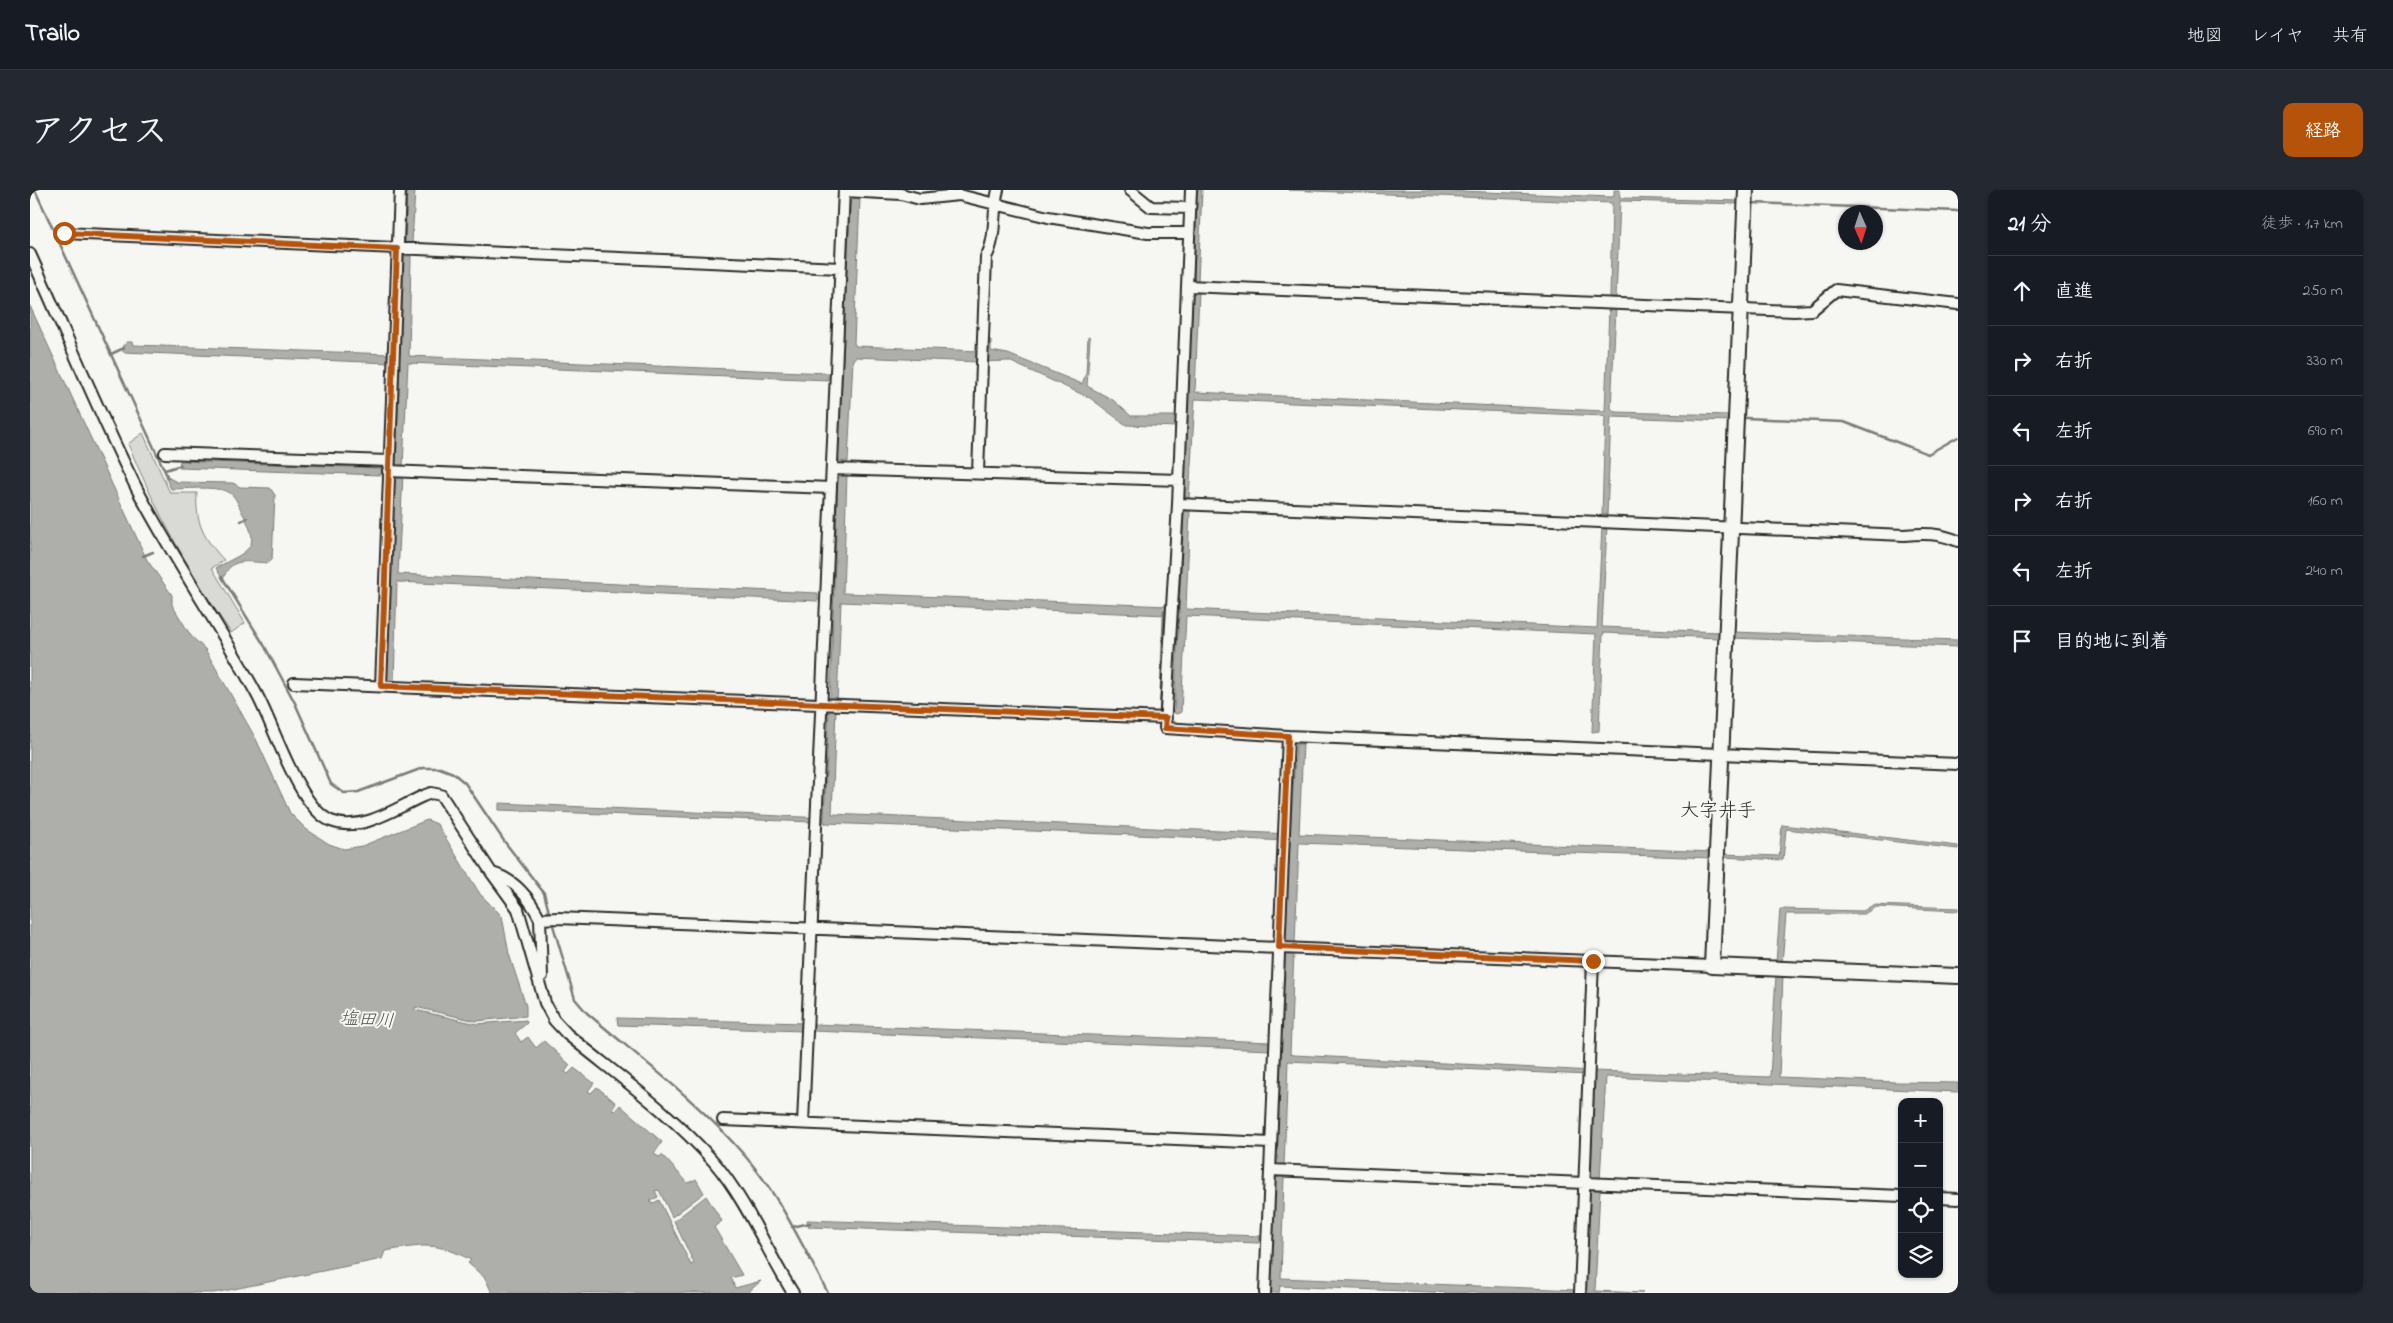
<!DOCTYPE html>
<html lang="ja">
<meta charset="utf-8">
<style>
:root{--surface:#171b24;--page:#242831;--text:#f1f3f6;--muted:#9ea1a6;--line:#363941;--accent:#b45309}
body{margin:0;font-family:"Indie Flower","Klee One",sans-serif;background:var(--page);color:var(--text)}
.controls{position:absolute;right:15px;bottom:15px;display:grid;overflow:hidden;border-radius:10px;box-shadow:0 1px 4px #0004}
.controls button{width:45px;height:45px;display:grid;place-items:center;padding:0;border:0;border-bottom:1px solid var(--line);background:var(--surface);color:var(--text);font:25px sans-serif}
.compass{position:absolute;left:1808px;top:15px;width:45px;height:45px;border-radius:50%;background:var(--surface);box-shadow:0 1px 4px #0004;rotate:177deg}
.stop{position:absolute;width:15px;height:15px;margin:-11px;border:4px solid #b45309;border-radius:50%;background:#fff}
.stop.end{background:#b45309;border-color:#fff;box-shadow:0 1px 5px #0008}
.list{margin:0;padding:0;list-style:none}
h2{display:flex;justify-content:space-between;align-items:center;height:65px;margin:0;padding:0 20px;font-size:21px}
h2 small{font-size:16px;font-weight:400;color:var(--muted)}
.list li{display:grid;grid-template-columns:32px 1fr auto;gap:15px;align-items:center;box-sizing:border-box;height:70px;padding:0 20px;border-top:1px solid var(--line)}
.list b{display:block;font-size:19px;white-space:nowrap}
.list em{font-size:16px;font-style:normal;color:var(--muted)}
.icon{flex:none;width:28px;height:28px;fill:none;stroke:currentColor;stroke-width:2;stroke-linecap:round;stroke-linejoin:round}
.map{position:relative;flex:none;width:1928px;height:1103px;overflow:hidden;border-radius:10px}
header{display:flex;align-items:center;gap:30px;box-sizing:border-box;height:70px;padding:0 25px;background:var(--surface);border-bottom:1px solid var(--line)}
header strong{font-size:24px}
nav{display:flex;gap:28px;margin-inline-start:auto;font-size:18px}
.intro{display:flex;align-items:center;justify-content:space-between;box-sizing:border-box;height:120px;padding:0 30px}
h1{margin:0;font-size:35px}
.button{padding:12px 22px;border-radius:10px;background:var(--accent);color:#fff;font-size:18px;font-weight:700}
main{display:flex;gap:30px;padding:0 30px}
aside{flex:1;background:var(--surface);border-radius:10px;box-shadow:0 1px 4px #0004}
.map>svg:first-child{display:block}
.green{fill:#d9d9d5;stroke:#828280}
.water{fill:#aeaeab;stroke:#7a7a78}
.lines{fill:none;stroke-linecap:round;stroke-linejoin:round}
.stream{stroke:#7a7a78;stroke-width:2.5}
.street-casing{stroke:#2b2b2b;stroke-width:14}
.secondary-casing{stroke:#2b2b2b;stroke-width:18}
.street{stroke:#f6f6f2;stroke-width:10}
.secondary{stroke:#f6f6f2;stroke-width:14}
.route{stroke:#b45309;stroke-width:6}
.labels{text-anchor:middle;stroke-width:4;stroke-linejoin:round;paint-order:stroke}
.water-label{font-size:18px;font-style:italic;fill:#525251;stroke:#f6f6f2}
.quarter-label{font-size:19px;fill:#2b2b2b;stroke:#f6f6f2}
</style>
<header>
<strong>Trailo</strong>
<nav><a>地図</a><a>レイヤ</a><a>共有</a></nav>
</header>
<div class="intro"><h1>アクセス</h1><a class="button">経路</a></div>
<main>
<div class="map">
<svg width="1928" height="1103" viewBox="0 0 1928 1103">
<rect width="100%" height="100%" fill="#f6f6f2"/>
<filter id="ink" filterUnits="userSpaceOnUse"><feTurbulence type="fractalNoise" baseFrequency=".02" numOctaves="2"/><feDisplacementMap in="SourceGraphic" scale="10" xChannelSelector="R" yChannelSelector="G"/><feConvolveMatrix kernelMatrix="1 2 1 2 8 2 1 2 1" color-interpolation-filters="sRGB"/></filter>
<g filter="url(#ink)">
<path class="green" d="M 113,243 L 140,303 L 167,303 C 165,333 174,349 194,370 L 182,378 L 215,433 L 201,443 C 160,384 126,321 98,254 Z"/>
<path class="water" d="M 377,0 L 385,0 L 382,54 L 375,54 Z
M 821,0 L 830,0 L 830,8 L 824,153 L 826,156 L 950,161 L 958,160 L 958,150 L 961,150 L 961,161 L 978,164 L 1052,194 L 1056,183 L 1058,147 L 1060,148 L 1057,196 L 1083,210 L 1101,226 L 1149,226 L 1148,237 L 1096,235 L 1060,208 L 979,171 L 948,172 L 825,167 L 823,170 L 818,272 L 808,271 Z
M 1167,0 L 1172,0 L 1168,91 L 1164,91 Z
M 1258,0 L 1405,0 L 1581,7 L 1584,6 L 1584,0 L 1590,0 L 1590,8 L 1711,11 L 1711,14 L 1590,11 L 1586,108 L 1580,108 L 1582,13 Z
M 374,66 L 381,66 L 379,166 L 798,183 L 798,190 L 378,173 L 373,276 L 366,276 L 370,174 L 366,173 L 366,165 L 370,165 Z
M 1163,100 L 1169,101 L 1165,202 L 1575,221 L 1579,118 L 1586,119 L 1581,218 L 1585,222 L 1700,225 L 1700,231 L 1581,227 L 1577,325 L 1572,325 L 1575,226 L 1165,209 L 1159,308 L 1154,308 Z
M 0,116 L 117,370 L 142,405 L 142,415 L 161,446 L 175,459 L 226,549 L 260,623 L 276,639 L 299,654 L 314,659 L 332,656 L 397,630 L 407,634 L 450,704 L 472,726 L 479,764 L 496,816 L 496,826 L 446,831 L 385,817 L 385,820 L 447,834 L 496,830 L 497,833 L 485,843 L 491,852 L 498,847 L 506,858 L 514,851 L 540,875 L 535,882 L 538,884 L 544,878 L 564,893 L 558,901 L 561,903 L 567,897 L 586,913 L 582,920 L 585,921 L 590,915 L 632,952 L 624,964 L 629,967 L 632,965 L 658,993 L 666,989 L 674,1003 L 642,1027 L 629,1000 L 625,1001 L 628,1007 L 620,1011 L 622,1014 L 629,1010 L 661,1075 L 664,1073 L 644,1031 L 676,1006 L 692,1031 L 684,1037 L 712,1085 L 701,1088 L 705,1098 L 731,1091 L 717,1103 L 462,1103 L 455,1088 L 438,1073 L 441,1070 C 405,1051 394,1055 355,1061 L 352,1069 L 184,1103 L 0,1103 Z
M 96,152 L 102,152 L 103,155 L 361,164 L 360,173 L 93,162 L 93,155 L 96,155 Z
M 150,271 L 352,278 L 351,285 L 149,278 Z
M 365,284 L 373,284 L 368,384 L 788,403 L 788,411 L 367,392 L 364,492 L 357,492 Z
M 808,284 L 817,284 L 813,403 L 1138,416 L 1138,425 L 811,412 L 807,513 L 800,512 Z
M 135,286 L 147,292 L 203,293 L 210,297 L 240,298 L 245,305 L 242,370 L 238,373 C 217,372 200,366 193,390 L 186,378 C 218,360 233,360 212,322 C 208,314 205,304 196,301 C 183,296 155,299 141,299 Z
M 1154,318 L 1160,319 L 1156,419 L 1567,438 L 1572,336 L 1577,336 L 1572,437 L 1690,442 L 1689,448 L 1573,443 L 1569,541 L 1562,542 L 1566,444 L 1156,426 L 1151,522 L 1147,524 L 1144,523 Z
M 1703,442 L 1928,450 L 1928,457 L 1702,448 Z
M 799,519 L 806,519 L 802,624 L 1260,644 L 1266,554 L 1273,554 L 1269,644 L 1683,662 L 1682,668 L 1269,653 L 1265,753 L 1262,753 L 1262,761 L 1264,761 L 1260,864 L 1264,865 L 1562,881 L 1740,887 L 1746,785 L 1753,785 L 1749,887 L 1865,892 L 1928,893 L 1928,902 L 1576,887 L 1570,990 L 1561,989 L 1564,887 L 1558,885 L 1258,871 L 1254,976 L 1252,976 L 1252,986 L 1254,986 L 1251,1088 L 1548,1100 L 1548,1103 L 1423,1103 L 1250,1096 L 1249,1103 L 1240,1103 L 1242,1056 L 1240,1051 L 1243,1047 L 1245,986 L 1248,986 L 1249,976 L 1246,976 L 1251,863 L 1249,852 L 1255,761 L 1257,760 L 1258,753 L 1255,752 L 1260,651 L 794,633 L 794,630 L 783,630 L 782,632 L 469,620 L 469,613 L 794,628 Z
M 1752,635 L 1928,656 L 1928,659 L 1756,639 L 1753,670 L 1692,667 L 1692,664 L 1749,666 Z
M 1843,715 L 1928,718 L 1928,721 L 1846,717 L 1834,724 L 1756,724 L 1752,774 L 1746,773 L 1750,719 L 1833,721 Z
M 587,828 L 774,833 L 773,841 L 588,835 Z
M 783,834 L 1240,852 L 1240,860 L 783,841 Z
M 1560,998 L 1570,999 L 1565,1101 L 1613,1103 L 1553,1103 L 1553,1100 L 1556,1100 Z
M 777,1030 L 1230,1046 L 1229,1053 L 779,1037 Z"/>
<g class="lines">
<path class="stream" d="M 5,0 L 138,288
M 1721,13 L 1928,21
M 81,164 L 94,158
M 1715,228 L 1814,232 L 1898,264 L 1928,247
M 135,280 L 151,275
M 211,331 L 217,328
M 113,366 L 123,362
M 192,387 L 234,455 L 265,513 L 301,594 L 314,603 L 328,602 L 393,578 L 410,578 L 423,583 L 435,593 L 474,651 L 514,703 L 520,726
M 1130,522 L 1134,421
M 1256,541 L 1288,542
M 522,732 L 545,809 L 557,823 C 611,869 669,912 715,966 C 750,1006 773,1057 798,1103
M 762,1037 L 780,1033"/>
<g class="street-casing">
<path id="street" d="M 1100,0 L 1121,17 L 1160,18
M 1161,0 L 1148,314 L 1135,538 L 1258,546 L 1928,574
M 814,1 L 871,4 L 890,9 L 929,5 L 1018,27 L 1118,43 L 1159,43
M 34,43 L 810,78
M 0,64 C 36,143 69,224 108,301 C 144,370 189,434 226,503 C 244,535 268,617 301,631 C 331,643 366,618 393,606 L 401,603 L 411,605 L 461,682 L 488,719 L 515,813 L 524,830 L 537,844 C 587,885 641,923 684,972 C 717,1011 736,1060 763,1103
M 1157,96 L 1764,121 L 1782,120 L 1806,100 L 1928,114
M 135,263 L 358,271
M 802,279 L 1149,290
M 358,281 L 801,298
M 948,282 L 956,67 C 967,48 962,22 968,0
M 1148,314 L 1874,345 C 1894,343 1909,343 1928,351
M 264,493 L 1136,528
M 351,496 L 370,0
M 462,683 C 484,689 500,709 510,729 L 528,728 L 1682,776
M 510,729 L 512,786
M 693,930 L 1241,953
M 773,933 L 814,0
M 1240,980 L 1872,1006
M 1909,1008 L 1928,1009
M 1235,1103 L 1258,546
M 1550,1103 L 1563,771"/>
</g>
<g class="secondary-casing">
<path id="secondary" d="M 1716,0 L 1682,776 L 1928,786"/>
</g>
<use href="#street" class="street"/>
<use href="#secondary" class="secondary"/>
</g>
</g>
<g class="lines" filter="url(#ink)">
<path class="route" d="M 34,43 L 367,59 L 351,496 L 1136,528 L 1135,538 L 1258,546 L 1249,757 L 1563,771"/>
</g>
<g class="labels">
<g class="water-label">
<text transform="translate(337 829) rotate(3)" y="6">塩田川</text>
</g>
<g class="quarter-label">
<text x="1688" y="626">大字井手</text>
</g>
</g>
</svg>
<div class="controls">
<button>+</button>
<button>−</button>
<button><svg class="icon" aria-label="locate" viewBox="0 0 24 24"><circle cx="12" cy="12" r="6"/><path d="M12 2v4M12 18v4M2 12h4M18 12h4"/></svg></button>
<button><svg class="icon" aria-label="layers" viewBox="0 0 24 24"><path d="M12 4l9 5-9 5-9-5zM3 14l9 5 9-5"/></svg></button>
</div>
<svg class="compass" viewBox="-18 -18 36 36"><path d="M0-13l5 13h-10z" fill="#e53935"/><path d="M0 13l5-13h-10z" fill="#9ea1a6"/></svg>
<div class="stop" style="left:34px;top:43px"></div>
<div class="stop end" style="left:1563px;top:771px"></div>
</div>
<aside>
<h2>21 分<small>徒歩 · 1.7 km</small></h2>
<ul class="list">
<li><svg class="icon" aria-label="ahead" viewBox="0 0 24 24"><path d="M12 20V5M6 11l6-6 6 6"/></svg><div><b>直進</b></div><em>250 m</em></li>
<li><svg class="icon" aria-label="right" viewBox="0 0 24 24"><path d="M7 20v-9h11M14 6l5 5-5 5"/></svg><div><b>右折</b></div><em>330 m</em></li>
<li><svg class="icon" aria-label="left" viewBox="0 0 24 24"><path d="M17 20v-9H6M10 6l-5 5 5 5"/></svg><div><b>左折</b></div><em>690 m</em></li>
<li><svg class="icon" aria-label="right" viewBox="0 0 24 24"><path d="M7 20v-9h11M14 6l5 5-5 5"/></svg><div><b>右折</b></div><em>160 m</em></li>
<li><svg class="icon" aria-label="left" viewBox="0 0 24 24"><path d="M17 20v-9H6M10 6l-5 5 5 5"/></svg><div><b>左折</b></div><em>240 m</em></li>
<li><svg class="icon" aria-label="arrive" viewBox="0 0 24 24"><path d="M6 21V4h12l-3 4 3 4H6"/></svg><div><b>目的地に到着</b></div></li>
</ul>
</aside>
</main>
